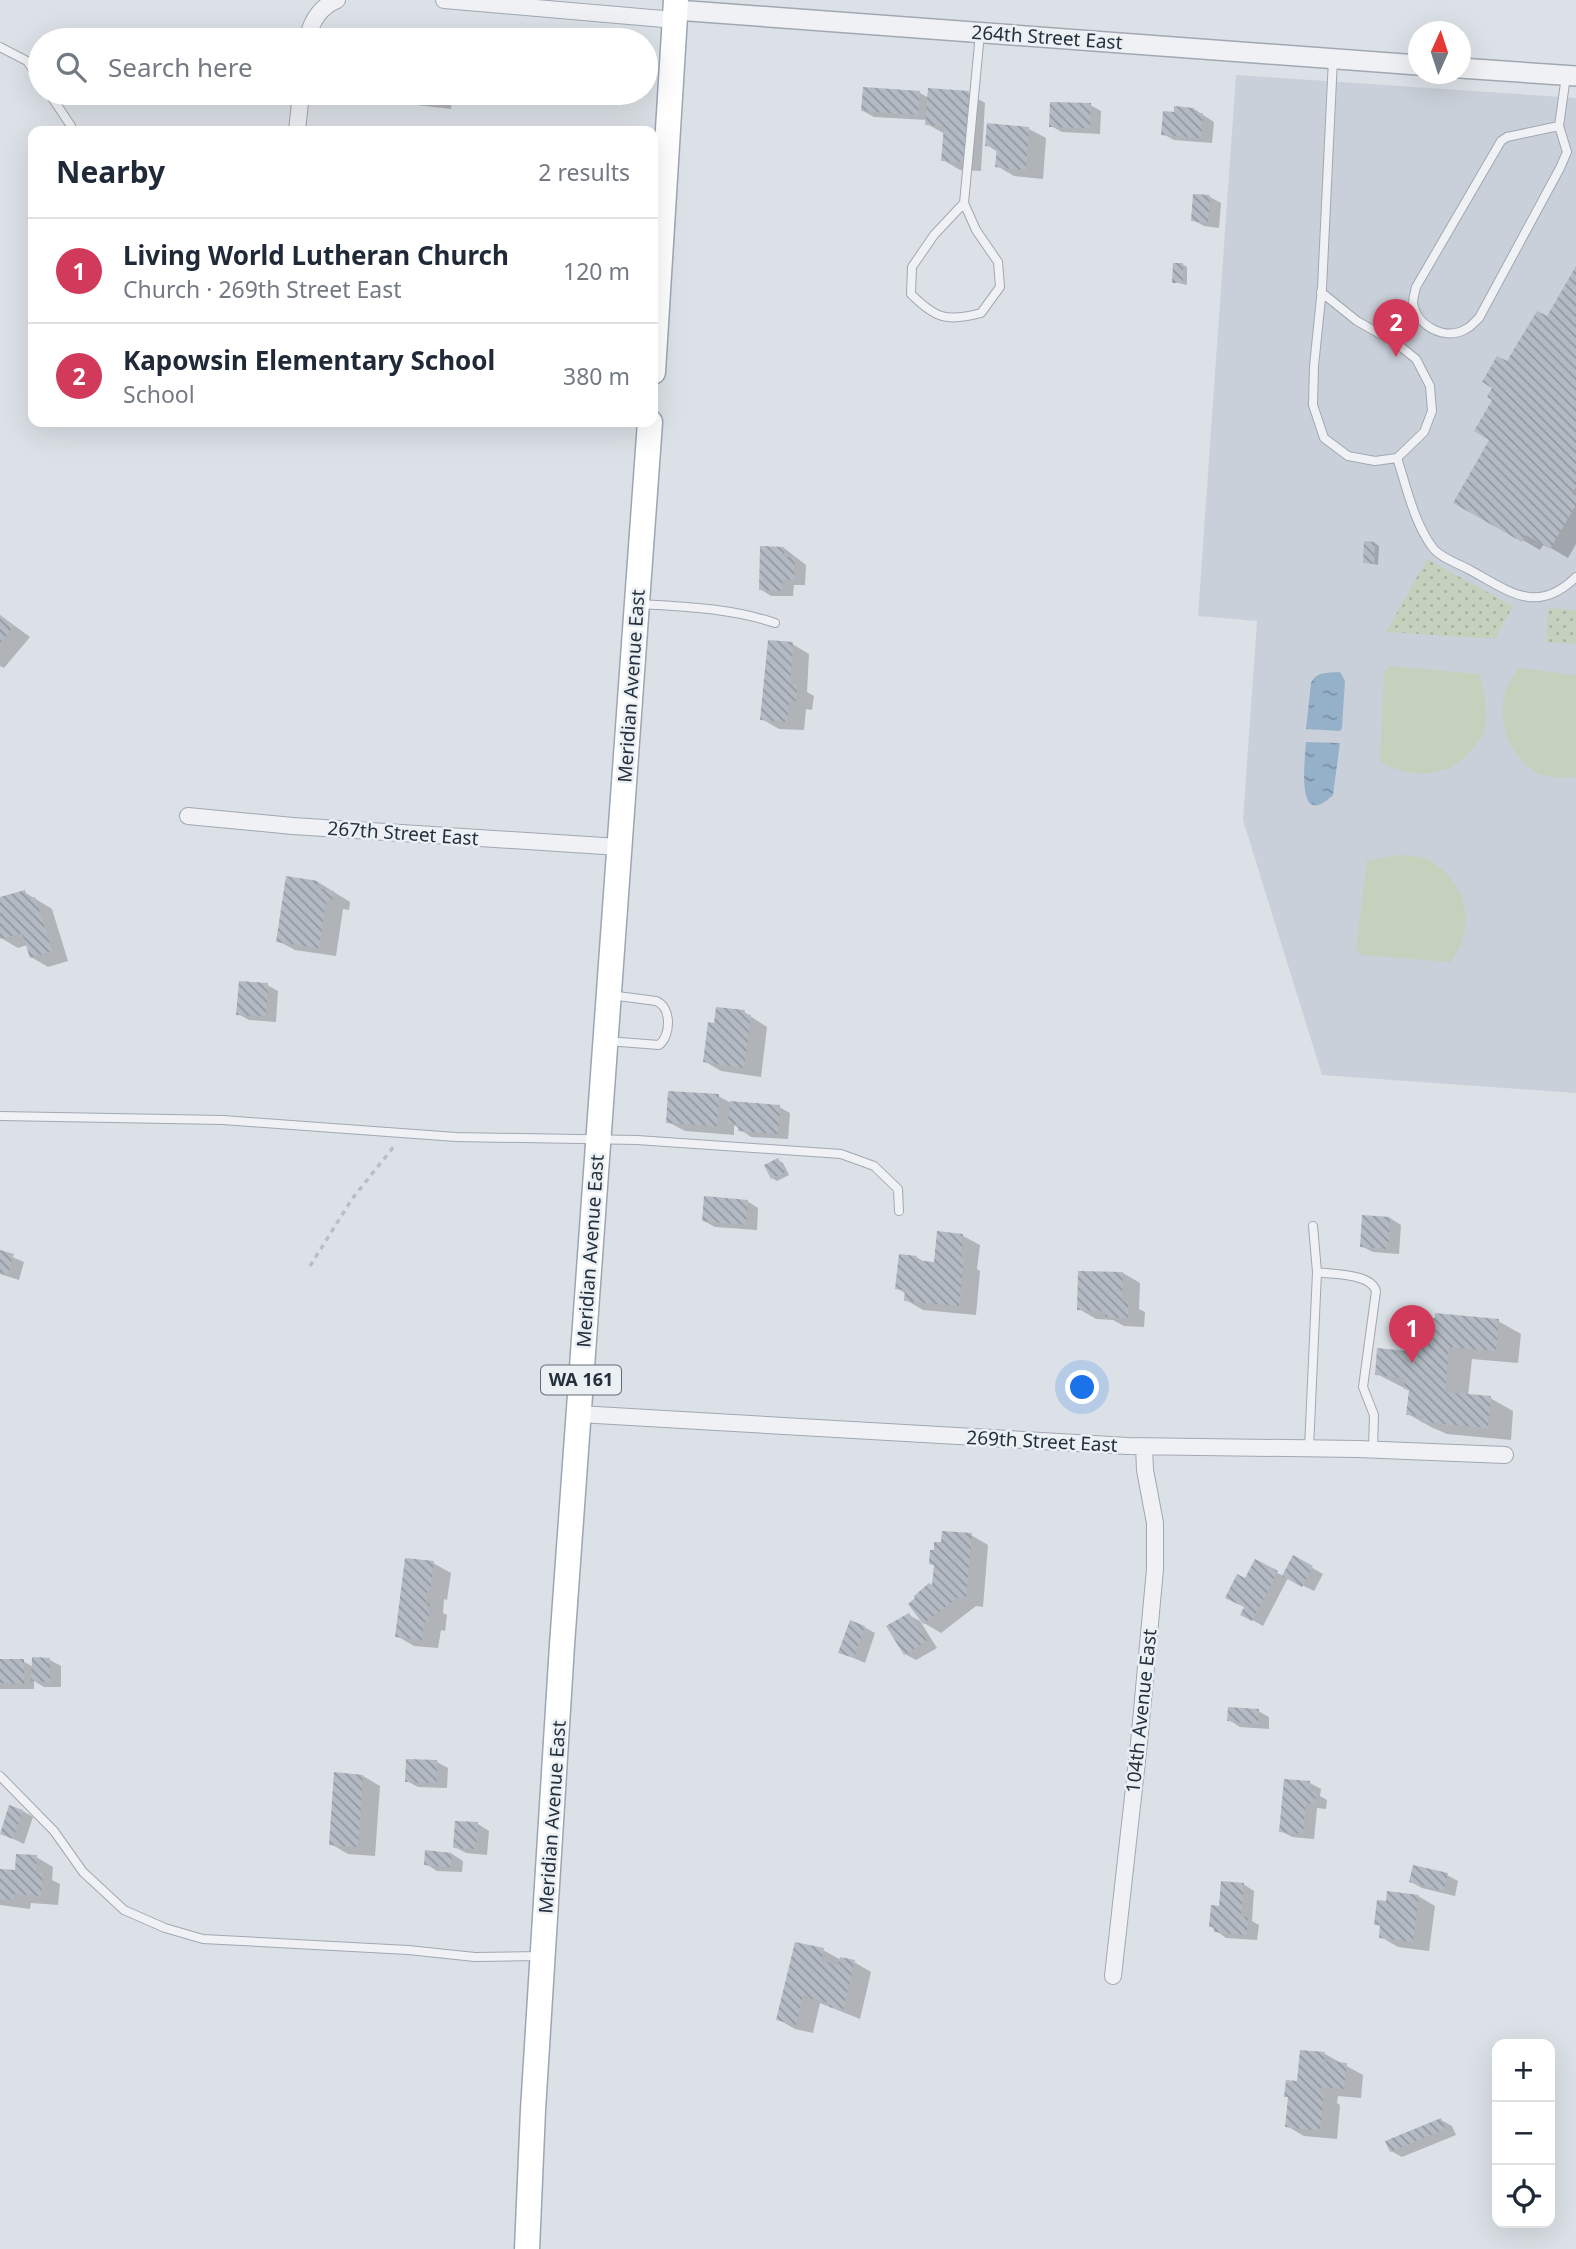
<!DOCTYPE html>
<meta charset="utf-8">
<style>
:root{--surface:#fff;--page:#f6f6f7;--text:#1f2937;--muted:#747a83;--line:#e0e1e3;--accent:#d23a5b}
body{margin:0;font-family:"Noto Sans",sans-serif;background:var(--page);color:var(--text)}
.controls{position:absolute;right:21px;bottom:21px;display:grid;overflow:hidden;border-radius:14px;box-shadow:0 7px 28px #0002}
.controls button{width:63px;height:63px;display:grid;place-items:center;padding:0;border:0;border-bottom:2px solid var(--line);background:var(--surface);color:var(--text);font:35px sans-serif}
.compass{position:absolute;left:1408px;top:21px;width:63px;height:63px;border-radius:50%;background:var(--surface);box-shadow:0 7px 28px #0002;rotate:3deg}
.you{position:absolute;left:1083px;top:1388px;width:24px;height:24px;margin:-18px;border:5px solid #fff;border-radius:50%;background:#1a73e8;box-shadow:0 0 0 10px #1a73e833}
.badge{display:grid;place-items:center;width:46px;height:46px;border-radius:50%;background:var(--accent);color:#fff;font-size:23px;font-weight:700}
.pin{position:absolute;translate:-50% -58px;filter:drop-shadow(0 2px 4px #0008)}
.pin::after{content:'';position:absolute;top:37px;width:24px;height:21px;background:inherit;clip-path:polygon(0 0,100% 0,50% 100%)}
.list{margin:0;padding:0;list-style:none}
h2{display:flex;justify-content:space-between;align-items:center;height:91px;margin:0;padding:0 28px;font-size:30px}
h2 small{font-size:23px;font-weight:400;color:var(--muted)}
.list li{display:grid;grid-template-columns:46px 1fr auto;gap:21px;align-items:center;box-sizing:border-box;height:105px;padding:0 28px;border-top:2px solid var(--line)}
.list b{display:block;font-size:26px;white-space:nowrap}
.list p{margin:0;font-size:23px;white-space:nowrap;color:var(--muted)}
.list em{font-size:23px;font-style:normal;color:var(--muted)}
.icon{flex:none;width:38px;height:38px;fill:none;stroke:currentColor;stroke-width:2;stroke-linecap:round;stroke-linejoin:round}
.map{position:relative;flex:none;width:1576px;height:2249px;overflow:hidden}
.search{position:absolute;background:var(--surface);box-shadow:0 7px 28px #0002;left:28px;top:28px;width:630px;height:77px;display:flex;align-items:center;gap:18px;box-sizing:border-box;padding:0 24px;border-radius:38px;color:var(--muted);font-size:26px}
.panel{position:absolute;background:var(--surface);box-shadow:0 7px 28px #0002;left:28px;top:126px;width:630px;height:301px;border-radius:14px}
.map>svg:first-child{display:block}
.built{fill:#cad0d9}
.park{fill:url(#park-dots)}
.pitch{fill:#c3d1bd}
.water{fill:url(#water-ripples)}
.shadow{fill:#0003}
.building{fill:url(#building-back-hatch)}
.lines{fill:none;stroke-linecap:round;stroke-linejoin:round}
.service-casing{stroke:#a1a8b1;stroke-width:10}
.minor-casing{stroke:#a1a8b1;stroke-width:18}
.tertiary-casing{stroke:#a1a8b1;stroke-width:22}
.primary-casing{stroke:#9ba6b3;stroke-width:27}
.path{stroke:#babfc5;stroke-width:3.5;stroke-dasharray:5 5;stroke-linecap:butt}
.service{stroke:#eff1f5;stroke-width:8}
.minor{stroke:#eff1f5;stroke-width:16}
.tertiary{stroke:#eff1f5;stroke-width:19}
.primary{stroke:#fff;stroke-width:24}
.labels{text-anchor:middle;stroke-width:5;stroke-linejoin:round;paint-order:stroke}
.shield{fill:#ebf0f4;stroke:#606a74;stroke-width:2}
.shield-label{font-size:18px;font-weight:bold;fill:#25303d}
.street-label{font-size:19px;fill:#25303d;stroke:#ebf0f4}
</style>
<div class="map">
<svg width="1576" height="2249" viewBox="0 0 1576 2249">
<defs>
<pattern id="park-dots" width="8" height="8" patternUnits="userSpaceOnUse" patternTransform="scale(1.75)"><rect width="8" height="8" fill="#c3d1bd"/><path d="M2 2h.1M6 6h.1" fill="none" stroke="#a7b4a3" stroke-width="1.8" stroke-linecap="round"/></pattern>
<pattern id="water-ripples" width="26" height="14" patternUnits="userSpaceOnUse" patternTransform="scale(1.75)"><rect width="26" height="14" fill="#95b1c9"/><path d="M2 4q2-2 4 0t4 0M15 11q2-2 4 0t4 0" fill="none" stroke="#7990a4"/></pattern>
<pattern id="building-back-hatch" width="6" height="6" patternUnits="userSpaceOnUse" patternTransform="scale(1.75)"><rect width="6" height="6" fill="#b3bac4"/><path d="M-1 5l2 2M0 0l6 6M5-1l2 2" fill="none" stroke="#9198a0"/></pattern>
</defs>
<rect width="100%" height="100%" fill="#dce1e7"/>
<path class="built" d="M 1236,75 L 1576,98 L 1576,1093 L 1322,1075 L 1243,820 L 1257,621 L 1198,616 Z"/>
<path class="park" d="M 1427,559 L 1513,606 L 1495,639 L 1386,632 Z
M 1548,608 L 1576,610 L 1576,644 L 1546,642 Z"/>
<path class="pitch" d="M 1389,666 L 1479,674 C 1484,692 1490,717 1483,734 C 1481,739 1476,744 1473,748 C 1449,779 1411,780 1380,761 L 1384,673 Z
M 1519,668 L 1576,675 L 1576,777 C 1565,778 1549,779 1538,773 C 1510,759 1497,722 1505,692 C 1508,684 1514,676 1519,668 Z
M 1403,855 C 1410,856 1419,856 1425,858 C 1430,859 1435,864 1439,867 C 1471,893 1473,929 1451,962 L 1363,955 L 1356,949 L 1367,860 Z"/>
<path class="water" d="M 1340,672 L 1345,681 L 1342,728 L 1340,731 L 1306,729 L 1311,683 C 1317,671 1328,673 1340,672 Z
M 1306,742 L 1340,743 L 1333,795 C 1295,832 1305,760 1306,742 Z"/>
<path class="shadow" d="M 400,93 L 453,93 L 451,109 L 416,105 L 399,95 Z
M 920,93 L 929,98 L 968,93 L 985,103 L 981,171 L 960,170 L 943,160 L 945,134 L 927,124 L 927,120 L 874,117 L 863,111 Z
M 1090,105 L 1101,111 L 1100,134 L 1062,132 L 1051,126 Z
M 1194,109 L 1214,122 L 1212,143 L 1174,140 L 1163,134 L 1175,113 Z
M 1029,129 L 1046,138 L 1043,179 L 1014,176 L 997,166 L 998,152 L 987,145 Z
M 1210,197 L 1221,203 L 1219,228 L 1204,226 L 1193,220 Z
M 1182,264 L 1187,267 L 1187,285 L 1174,282 Z
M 1576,269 L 1576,544 L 1568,558 L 1544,544 L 1540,550 L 1456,502 L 1492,440 L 1495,399 L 1508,364 L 1548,319 Z
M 1375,543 L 1379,546 L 1378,565 L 1365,562 Z
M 784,548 L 806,565 L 805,585 L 794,585 L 793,596 L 771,596 L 760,589 Z
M 0,615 L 30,637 L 4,668 L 0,666 Z
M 792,644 L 809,654 L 807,692 L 814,696 L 812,710 L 806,709 L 804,730 L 779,729 L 762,719 Z
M 318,882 L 350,902 L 349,910 L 343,909 L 336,956 L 295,950 L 278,941 Z
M 24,892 L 52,909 L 68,961 L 48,967 L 31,957 L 27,945 L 18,948 L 1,938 L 0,899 Z
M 267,985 L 278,991 L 276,1022 L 249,1020 L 238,1014 Z
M 744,1012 L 767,1027 L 761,1077 L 721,1071 L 704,1061 L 715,1025 Z
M 718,1096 L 731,1103 L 779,1107 L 790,1113 L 788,1139 L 751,1137 L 734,1125 L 734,1135 L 685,1131 L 668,1122 Z
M 778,1160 L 783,1163 L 789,1175 L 777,1181 L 772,1178 Z
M 747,1201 L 758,1208 L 757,1230 L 715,1227 L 704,1221 Z
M 1364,1216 L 1390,1218 L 1401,1225 L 1399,1254 L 1373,1252 L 1361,1246 Z
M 963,1236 L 980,1245 L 977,1269 L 980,1271 L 976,1315 L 923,1310 L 906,1300 L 906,1294 L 897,1288 L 916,1257 L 926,1263 L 936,1264 Z
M 0,1252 L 24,1262 L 19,1280 L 0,1274 Z
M 1123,1273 L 1140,1283 L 1139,1309 L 1145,1312 L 1144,1327 L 1124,1326 L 1113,1320 L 1096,1319 L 1079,1309 Z
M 1498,1321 L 1521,1334 L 1518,1363 L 1472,1359 L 1468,1396 L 1490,1398 L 1513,1411 L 1511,1440 L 1447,1434 L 1431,1427 L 1408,1414 L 1410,1391 L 1377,1374 L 1410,1353 Z
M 971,1535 L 988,1545 L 983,1607 L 976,1606 L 941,1633 L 924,1623 L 934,1587 L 935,1566 Z
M 1293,1557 L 1323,1574 L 1314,1591 L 1288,1578 L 1263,1626 L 1242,1614 L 1246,1607 L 1246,1581 L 1256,1561 L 1283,1576 Z
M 433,1563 L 451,1573 L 447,1600 L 444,1599 L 443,1613 L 447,1615 L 445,1631 L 441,1630 L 438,1648 L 414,1646 L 397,1636 Z
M 909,1615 L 920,1621 L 937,1648 L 916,1660 L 905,1654 Z
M 864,1627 L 875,1633 L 865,1663 L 840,1652 Z
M 50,1660 L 61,1666 L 61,1687 L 44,1687 L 34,1681 L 34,1689 L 0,1689 L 0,1661 L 23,1661 L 33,1667 Z
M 1258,1711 L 1269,1717 L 1269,1729 L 1240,1727 L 1229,1720 Z
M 437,1762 L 448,1768 L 447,1788 L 418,1787 L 407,1781 Z
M 363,1776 L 380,1786 L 375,1856 L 348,1854 L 331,1844 Z
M 1310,1783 L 1321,1789 L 1320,1796 L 1327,1800 L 1326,1809 L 1317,1808 L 1314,1839 L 1292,1837 L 1281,1831 Z
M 23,1811 L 33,1817 L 24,1844 L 1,1833 Z
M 478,1824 L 489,1831 L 487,1855 L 466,1853 L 455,1847 Z
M 452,1854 L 463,1861 L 462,1872 L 437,1871 L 426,1864 Z
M 36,1857 L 53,1867 L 52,1880 L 60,1884 L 58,1905 L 31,1903 L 30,1909 L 0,1905 L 0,1871 L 17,1872 Z
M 1447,1875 L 1458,1881 L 1455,1896 L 1422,1888 L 1411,1882 Z
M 1243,1884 L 1254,1891 L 1252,1921 L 1259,1925 L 1257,1940 L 1226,1938 L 1210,1926 L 1220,1907 Z
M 1418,1896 L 1435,1906 L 1429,1951 L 1398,1947 L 1381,1937 L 1382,1927 L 1376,1924 Z
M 823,1950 L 841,1960 L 854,1962 L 871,1972 L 860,2019 L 820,2003 L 813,2033 L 795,2029 L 778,2019 Z
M 1302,2052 L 1325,2054 L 1363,2075 L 1361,2098 L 1338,2096 L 1337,2103 L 1340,2105 L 1337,2139 L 1304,2136 L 1287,2126 L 1298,2083 Z
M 1441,2120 L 1452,2126 L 1456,2135 L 1402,2157 L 1391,2151 Z"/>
<path class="building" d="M 863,87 L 920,91 L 918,115 L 861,111 Z
M 928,88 L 969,91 L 964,162 L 941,161 L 944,126 L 925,125 Z
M 398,93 L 435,93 L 434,101 L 398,96 Z
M 1050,102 L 1091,103 L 1090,128 L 1049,127 Z
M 1174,106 L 1194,108 L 1194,113 L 1203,113 L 1201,138 L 1161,135 L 1163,111 L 1174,112 Z
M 987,123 L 1029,127 L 1026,170 L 995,167 L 997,147 L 985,146 Z
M 1193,194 L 1210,195 L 1208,223 L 1191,221 Z
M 1173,263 L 1183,263 L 1183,283 L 1172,283 Z
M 1576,266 L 1576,487 L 1572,494 L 1576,496 L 1576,505 L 1550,549 L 1526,535 L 1522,542 L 1453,503 L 1489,440 L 1474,431 L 1492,400 L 1487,397 L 1492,388 L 1482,382 L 1497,356 L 1507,361 L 1537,311 L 1547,316 Z
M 1364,541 L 1375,542 L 1374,564 L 1363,563 Z
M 760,546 L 784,547 L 784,557 L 795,557 L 794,580 L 783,579 L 782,591 L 759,590 Z
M 0,615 L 14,626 L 0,643 Z
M 768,640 L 793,642 L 790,684 L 797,684 L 796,701 L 789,701 L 787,722 L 760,720 Z
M 286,876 L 318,881 L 317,888 L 334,891 L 332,901 L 326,900 L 319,948 L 276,942 Z
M 25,890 L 28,899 L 35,897 L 52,951 L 30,958 L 22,933 L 0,939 L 0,897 Z
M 239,981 L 268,983 L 266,1016 L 236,1015 Z
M 716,1007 L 745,1010 L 744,1014 L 751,1015 L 744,1068 L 703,1062 L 708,1022 L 714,1023 Z
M 668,1091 L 719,1094 L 717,1126 L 666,1123 Z
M 730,1101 L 780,1105 L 778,1134 L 738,1131 L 739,1124 L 728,1124 Z
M 778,1158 L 785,1172 L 771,1179 L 764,1165 Z
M 704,1196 L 748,1200 L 746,1225 L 702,1221 Z
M 1362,1215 L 1390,1217 L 1388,1249 L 1360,1247 Z
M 937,1231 L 963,1234 L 961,1259 L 964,1260 L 959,1306 L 904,1301 L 905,1290 L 895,1289 L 899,1254 L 917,1256 L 916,1260 L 934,1262 Z
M 0,1250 L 14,1254 L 8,1275 L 0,1272 Z
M 1078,1271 L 1123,1272 L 1122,1301 L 1128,1301 L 1128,1318 L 1105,1317 L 1105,1311 L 1077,1310 Z
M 1435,1313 L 1499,1319 L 1496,1351 L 1449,1347 L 1445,1392 L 1491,1396 L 1488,1428 L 1422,1422 L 1423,1416 L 1406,1415 L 1409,1390 L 1404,1389 L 1405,1378 L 1375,1375 L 1377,1348 L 1408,1351 L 1409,1341 L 1415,1341 L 1417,1316 L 1435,1318 Z
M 942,1531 L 972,1533 L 966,1598 L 958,1597 L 923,1624 L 908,1604 L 915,1598 L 914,1596 L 929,1583 L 932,1585 L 934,1565 L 929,1564 L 930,1550 L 934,1550 L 934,1542 L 941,1542 Z
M 1293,1555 L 1313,1566 L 1302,1587 L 1282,1576 Z
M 405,1558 L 434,1561 L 430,1591 L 427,1590 L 426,1603 L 430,1603 L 428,1622 L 424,1622 L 422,1640 L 395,1637 Z
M 1255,1559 L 1278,1571 L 1252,1621 L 1240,1615 L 1244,1607 L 1225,1598 L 1237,1574 L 1245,1578 Z
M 909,1613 L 927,1641 L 904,1655 L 886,1626 Z
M 850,1620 L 865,1626 L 854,1658 L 838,1653 Z
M 32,1657 L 50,1658 L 50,1682 L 31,1681 Z
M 0,1659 L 24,1659 L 24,1684 L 0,1683 Z
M 1228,1707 L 1259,1709 L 1258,1724 L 1227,1721 Z
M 406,1759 L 437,1760 L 437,1783 L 405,1782 Z
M 334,1772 L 363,1775 L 358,1847 L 329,1845 Z
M 1284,1779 L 1310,1781 L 1309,1791 L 1316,1792 L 1315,1804 L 1306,1803 L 1303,1834 L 1279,1832 Z
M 9,1805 L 23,1810 L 13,1839 L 0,1834 Z
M 455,1821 L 478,1822 L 476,1849 L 453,1848 Z
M 425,1850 L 452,1853 L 451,1867 L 424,1865 Z
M 16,1854 L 37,1855 L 36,1872 L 43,1873 L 41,1896 L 14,1894 L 13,1900 L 0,1899 L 0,1869 L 15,1870 Z
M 1413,1865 L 1448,1873 L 1444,1891 L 1409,1882 Z
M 1221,1881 L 1244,1883 L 1241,1916 L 1248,1917 L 1247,1935 L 1214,1932 L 1214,1927 L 1209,1927 L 1211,1905 L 1219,1906 Z
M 1387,1891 L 1419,1895 L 1413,1942 L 1379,1938 L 1380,1925 L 1374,1925 L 1377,1900 L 1386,1901 Z
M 795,1942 L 824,1948 L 821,1961 L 838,1965 L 840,1957 L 855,1960 L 843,2010 L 829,2007 L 830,2003 L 808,1998 L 808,1996 L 803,1995 L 796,2025 L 776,2020 Z
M 1300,2050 L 1325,2052 L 1324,2061 L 1347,2063 L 1344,2089 L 1321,2087 L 1320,2094 L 1324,2094 L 1320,2131 L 1285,2127 L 1288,2097 L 1284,2097 L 1286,2080 L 1297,2081 Z
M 1441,2118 L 1445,2129 L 1390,2152 L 1385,2141 Z"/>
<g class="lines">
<g class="service-casing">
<path id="service" d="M 0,47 L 27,61 L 40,80
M 1333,59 L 1322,288 L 1314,366 L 1313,405 L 1324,438 L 1348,456 L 1375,461 L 1397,458 C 1407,488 1414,523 1433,548 C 1441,558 1459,564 1470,570 C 1510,592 1537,615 1576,577
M 49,93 L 71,126 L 72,131
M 1559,126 L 1507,137 L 1501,141 L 1416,287 C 1415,292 1413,298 1413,303 C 1417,327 1446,341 1466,329 C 1471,327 1475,321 1479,318 L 1560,168 L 1567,152 L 1559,126 L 1566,76
M 964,203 L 976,230 L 998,262 L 1000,287 L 981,313 C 947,322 936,319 911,294 L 912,267 L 934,235 L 964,203 L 980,33
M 1321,292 L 1357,321 L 1396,343 L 1416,359 L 1430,386 L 1432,411 L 1424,432 L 1397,458
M 640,604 C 685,607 731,608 775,623
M 607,1041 L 659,1045 C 671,1036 672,1007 656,1001 L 610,995
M 0,1116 L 223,1120 L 456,1137 L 637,1140 L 841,1154 L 874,1166 L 898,1189 L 899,1211
M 1317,1272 C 1334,1275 1370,1273 1376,1291 L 1363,1387 L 1374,1415 L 1373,1449
M 1309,1448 L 1317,1272 L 1313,1226
M 0,1776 L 54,1831 L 83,1872 L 124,1910 L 165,1928 L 203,1939 L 408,1950 L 475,1957 L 541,1956"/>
</g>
<g class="minor-casing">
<path id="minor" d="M 444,0 L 675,20
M 307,40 C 311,22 319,7 337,0
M 297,131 L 301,93
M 188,816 L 293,826 L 619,847
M 579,1414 L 1128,1446 L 1358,1449 L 1505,1455
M 1113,1976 L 1139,1743 L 1155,1569 L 1155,1523 L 1145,1470 L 1144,1446"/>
</g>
<g class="tertiary-casing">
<path id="tertiary" d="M 676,10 L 1418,65
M 1460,68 L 1576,76"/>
</g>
<g class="primary-casing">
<path id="primary" d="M 653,372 L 676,0
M 527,2249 L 533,2110 L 562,1645 L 650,422"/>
</g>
<path class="path" d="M 310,1266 L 352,1199 L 395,1145"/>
<use href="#service" class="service"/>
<use href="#minor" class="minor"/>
<use href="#tertiary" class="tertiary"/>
<use href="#primary" class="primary"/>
</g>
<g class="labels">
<rect class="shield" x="541" y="1365.5" width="80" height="29" rx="5"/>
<g class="shield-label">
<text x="581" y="1386">WA 161</text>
</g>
<g class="street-label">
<text transform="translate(1047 37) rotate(4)" y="7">264th Street East</text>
<text transform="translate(631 686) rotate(-86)" y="7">Meridian Avenue East</text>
<text transform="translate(403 833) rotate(4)" y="7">267th Street East</text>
<text transform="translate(590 1251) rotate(-86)" y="7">Meridian Avenue East</text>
<text transform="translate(1042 1441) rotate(3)" y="7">269th Street East</text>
<text transform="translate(1141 1711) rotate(-84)" y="7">104th Avenue East</text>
<text transform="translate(552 1817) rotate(-86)" y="7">Meridian Avenue East</text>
</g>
</g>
</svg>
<div class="controls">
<button>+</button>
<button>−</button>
<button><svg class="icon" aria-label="locate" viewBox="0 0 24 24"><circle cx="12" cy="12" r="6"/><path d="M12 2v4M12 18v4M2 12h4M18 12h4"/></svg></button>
</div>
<svg class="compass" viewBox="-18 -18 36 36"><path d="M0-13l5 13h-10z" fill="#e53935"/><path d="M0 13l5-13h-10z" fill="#747a83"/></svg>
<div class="you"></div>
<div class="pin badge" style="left:1412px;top:1363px">1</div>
<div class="pin badge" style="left:1396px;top:357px">2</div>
<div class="search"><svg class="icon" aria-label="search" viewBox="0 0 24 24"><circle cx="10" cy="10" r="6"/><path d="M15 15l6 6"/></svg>Search here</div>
<section class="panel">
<h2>Nearby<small>2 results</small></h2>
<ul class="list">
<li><span class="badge">1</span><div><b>Living World Lutheran Church</b><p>Church · 269th Street East</p></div><em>120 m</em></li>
<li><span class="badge">2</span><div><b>Kapowsin Elementary School</b><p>School</p></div><em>380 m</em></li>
</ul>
</section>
</div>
